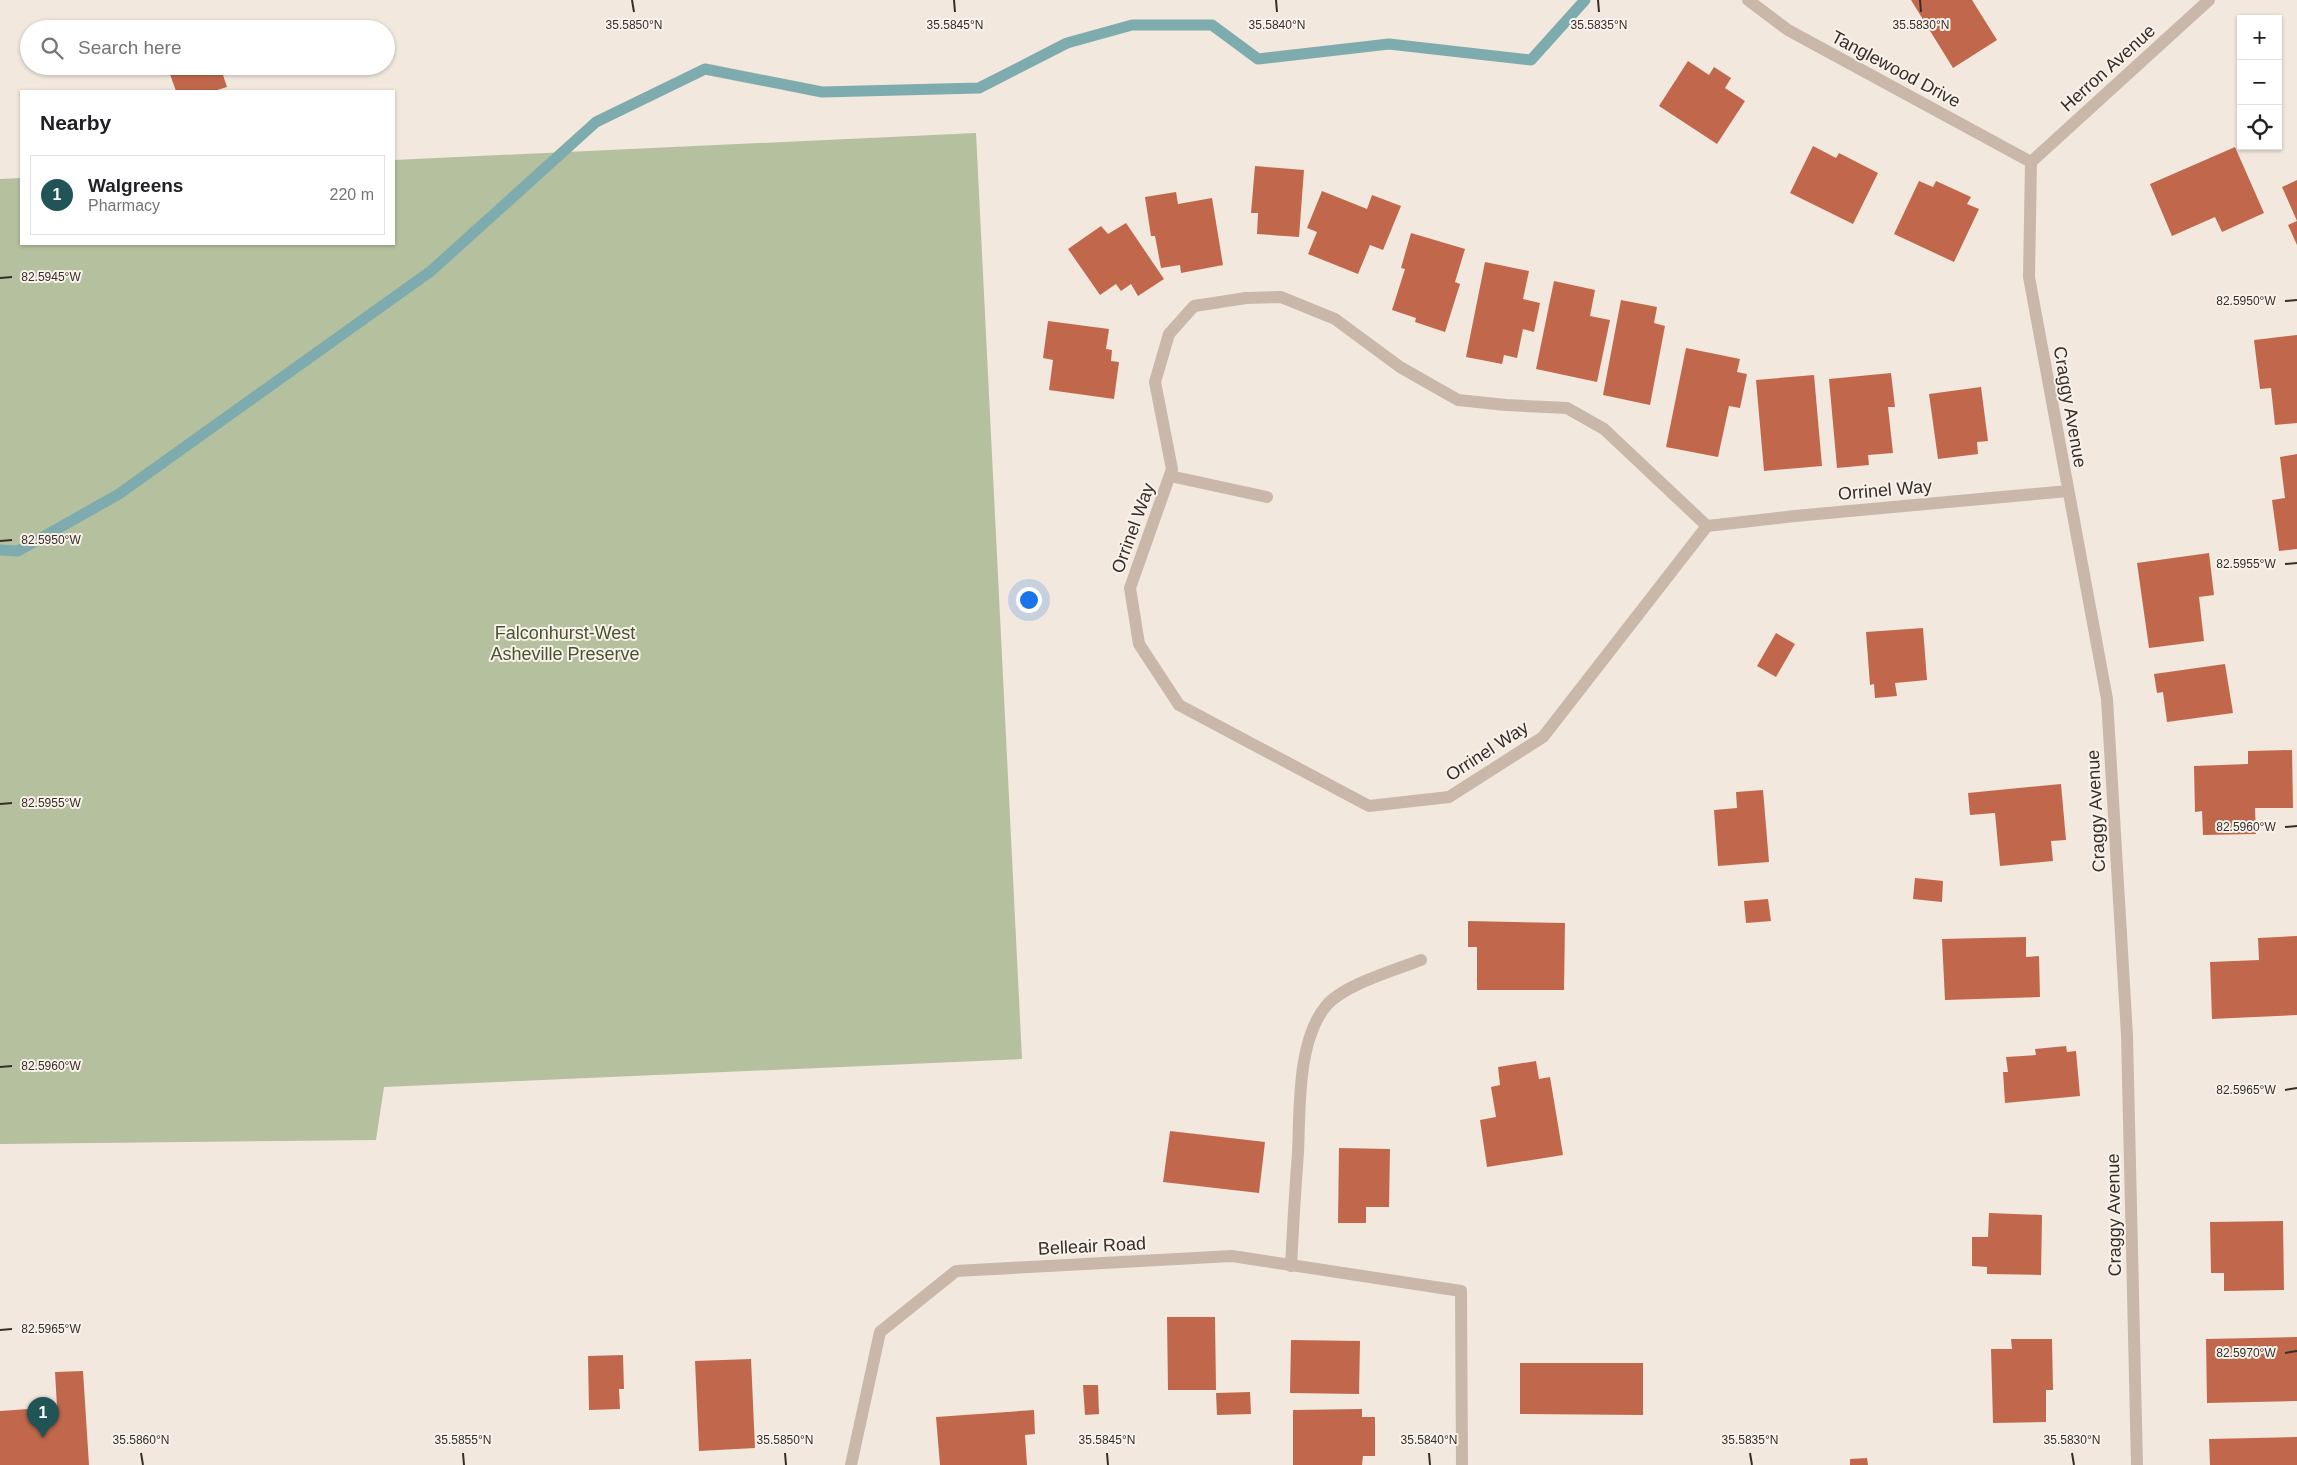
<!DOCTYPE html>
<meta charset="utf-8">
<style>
:root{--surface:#fff;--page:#f6f6f6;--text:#202124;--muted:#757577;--line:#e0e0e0;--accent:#205457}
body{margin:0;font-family:Helvetica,sans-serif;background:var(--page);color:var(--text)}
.controls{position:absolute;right:15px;top:15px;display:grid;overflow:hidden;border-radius:0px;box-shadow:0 1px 4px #0004}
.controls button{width:45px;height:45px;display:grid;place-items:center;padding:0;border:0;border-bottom:1px solid var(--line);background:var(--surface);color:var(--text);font:25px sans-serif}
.you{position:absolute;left:1028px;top:599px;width:18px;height:18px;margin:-12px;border:4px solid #fff;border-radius:50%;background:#1a73e8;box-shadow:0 0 0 8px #1a73e833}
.badge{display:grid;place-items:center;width:32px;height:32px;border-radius:50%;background:var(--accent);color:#fff;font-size:16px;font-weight:700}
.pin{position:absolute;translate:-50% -41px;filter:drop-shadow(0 1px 2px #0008)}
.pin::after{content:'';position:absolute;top:26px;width:18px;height:15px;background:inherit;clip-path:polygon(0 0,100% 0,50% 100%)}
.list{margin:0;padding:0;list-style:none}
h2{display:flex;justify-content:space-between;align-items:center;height:65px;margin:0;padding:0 20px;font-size:21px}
h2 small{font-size:16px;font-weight:400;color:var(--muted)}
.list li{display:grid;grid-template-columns:32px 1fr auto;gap:15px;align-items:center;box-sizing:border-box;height:80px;margin:0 10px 10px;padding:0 10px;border:1px solid var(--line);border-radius:0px}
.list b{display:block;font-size:19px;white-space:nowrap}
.list p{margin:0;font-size:16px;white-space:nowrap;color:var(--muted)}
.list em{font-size:16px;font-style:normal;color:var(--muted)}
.icon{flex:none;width:28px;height:28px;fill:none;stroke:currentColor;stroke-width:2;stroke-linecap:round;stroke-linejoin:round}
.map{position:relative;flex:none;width:2297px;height:1465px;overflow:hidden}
.search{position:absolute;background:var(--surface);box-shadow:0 1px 4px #0004;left:20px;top:20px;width:375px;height:55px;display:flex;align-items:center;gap:12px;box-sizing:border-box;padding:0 18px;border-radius:28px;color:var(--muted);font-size:19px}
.panel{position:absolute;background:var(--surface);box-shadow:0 1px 4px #0004;left:20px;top:90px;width:375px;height:155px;border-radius:0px}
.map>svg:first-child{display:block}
.park{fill:#b5c09e}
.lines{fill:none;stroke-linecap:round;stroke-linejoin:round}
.stream{stroke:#7eacae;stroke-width:11}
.building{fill:#c1684c}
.service{stroke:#c9b8aa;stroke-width:12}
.minor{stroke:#c9b8aa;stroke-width:12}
.ticks{fill:none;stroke:#372e29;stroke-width:2}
.labels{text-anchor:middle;stroke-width:4;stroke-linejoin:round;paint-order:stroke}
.street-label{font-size:18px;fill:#372e29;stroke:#f9f2ea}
.park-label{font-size:18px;fill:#46552e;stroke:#f9f2ea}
.ticks-label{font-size:12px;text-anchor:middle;fill:#372e29;stroke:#f9f2ea;stroke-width:4;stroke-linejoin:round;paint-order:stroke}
</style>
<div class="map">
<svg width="2297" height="1465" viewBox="0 0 2297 1465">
<rect width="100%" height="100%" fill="#f2e8de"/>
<path class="park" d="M 976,133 L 1022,1059 L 384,1087 L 376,1140 L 0,1144 L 0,179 L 21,178 L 21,244 L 394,244 L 394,160 Z"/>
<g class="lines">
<path class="stream" d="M 0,550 L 18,551 L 119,494 L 431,271 L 596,122 L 705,69 L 822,92 L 979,88 L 1067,43 L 1132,25 L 1212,25 L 1258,59 L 1389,44 L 1531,60 L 1585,0"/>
</g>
<path class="building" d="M 1911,0 L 1972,0 L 1997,40 L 1953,68 Z
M 205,20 L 207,29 L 180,29 L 180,28 Z
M 1688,61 L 1709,75 L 1714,67 L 1731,78 L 1725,88 L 1745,101 L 1717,144 L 1659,106 Z
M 167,66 L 220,66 L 227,87 L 214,91 L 176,91 Z
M 1813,146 L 1836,158 L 1839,153 L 1878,173 L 1853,224 L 1790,193 Z
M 2235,147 L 2264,213 L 2222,232 L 2215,217 L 2172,236 L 2150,184 Z
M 1255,166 L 1304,170 L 1299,237 L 1257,234 L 1258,213 L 1251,213 Z
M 2297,180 L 2297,245 L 2288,225 L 2297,221 L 2282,187 Z
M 1919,181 L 1933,187 L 1936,181 L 1971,197 L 1967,204 L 1979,209 L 1954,262 L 1894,234 Z
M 1322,191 L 1367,209 L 1372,195 L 1401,206 L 1383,250 L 1370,245 L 1358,274 L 1308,254 L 1317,232 L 1307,228 Z
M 1176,192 L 1178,204 L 1212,198 L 1223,265 L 1181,273 L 1180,265 L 1161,268 L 1155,236 L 1151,236 L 1145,197 Z
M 1126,223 L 1164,279 L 1138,296 L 1131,284 L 1121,291 L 1116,284 L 1100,295 L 1068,249 L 1101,226 L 1108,234 Z
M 1411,233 L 1465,249 L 1455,282 L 1460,284 L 1445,332 L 1415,322 L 1416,318 L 1392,310 L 1405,269 L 1401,268 Z
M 1485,262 L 1529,271 L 1523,299 L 1540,303 L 1534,332 L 1523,329 L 1517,358 L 1504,355 L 1502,364 L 1466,357 Z
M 1554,281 L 1595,290 L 1590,316 L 1610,320 L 1597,382 L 1536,369 Z
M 1621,300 L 1657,307 L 1654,323 L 1665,326 L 1650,405 L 1603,395 Z
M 1048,321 L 1109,329 L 1106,349 L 1112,350 L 1111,361 L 1119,362 L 1114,399 L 1049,390 L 1053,360 L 1043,358 Z
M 2297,335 L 2297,423 L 2275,425 L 2271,388 L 2260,389 L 2254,340 Z
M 1686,348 L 1740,359 L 1737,372 L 1747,374 L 1740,408 L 1729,406 L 1718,457 L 1666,447 Z
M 1891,373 L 1895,407 L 1888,407 L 1893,453 L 1868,455 L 1869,465 L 1837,468 L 1829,379 Z
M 1814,375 L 1822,466 L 1764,471 L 1756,380 Z
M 1981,387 L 1988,441 L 1977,442 L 1978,454 L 1938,459 L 1929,394 Z
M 2297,454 L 2297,549 L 2279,551 L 2272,500 L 2285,498 L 2280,457 Z
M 2209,553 L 2214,595 L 2199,597 L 2204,641 L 2149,648 L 2137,563 Z
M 1923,628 L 1927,680 L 1895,683 L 1897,696 L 1875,698 L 1874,684 L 1870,685 L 1866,632 Z
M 1776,633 L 1795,644 L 1776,677 L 1757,666 Z
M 2225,664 L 2233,713 L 2167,722 L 2163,692 L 2157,693 L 2154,674 Z
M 2292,750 L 2293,808 L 2255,808 L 2256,834 L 2203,835 L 2202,811 L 2195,812 L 2194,766 L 2248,764 L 2248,751 Z
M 2061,784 L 2066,840 L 2051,841 L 2053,861 L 2000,866 L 1995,813 L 1970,815 L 1968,793 Z
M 1763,790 L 1769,862 L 1718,866 L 1714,810 L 1737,808 L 1736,792 Z
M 1915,878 L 1943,881 L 1942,902 L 1913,899 Z
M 1768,899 L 1771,921 L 1746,923 L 1744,901 Z
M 1468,921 L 1565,923 L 1564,990 L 1477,990 L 1477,947 L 1468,947 Z
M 2297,936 L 2297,1015 L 2212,1019 L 2210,962 L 2259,960 L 2258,938 Z
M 2026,937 L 2026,957 L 2039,956 L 2040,997 L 1945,1000 L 1942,939 Z
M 2066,1046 L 2067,1052 L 2076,1051 L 2080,1096 L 2005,1103 L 2003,1072 L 2008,1072 L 2006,1057 L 2036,1055 L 2035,1049 Z
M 1536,1061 L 1539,1079 L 1550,1077 L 1563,1155 L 1487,1167 L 1480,1120 L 1496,1117 L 1491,1087 L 1500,1085 L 1498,1067 Z
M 1170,1131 L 1265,1142 L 1259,1193 L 1163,1182 Z
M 1339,1148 L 1390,1149 L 1389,1207 L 1366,1207 L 1366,1223 L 1338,1223 Z
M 1989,1213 L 2042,1215 L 2041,1275 L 1987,1274 L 1987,1267 L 1972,1266 L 1972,1237 L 1988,1237 Z
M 2283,1221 L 2284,1290 L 2224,1291 L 2224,1273 L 2211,1273 L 2210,1222 Z
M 1167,1317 L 1215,1317 L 1216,1390 L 1168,1390 Z
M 2297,1337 L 2297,1401 L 2207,1403 L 2206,1339 Z
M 2011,1339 L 2052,1339 L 2053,1390 L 2046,1390 L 2046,1422 L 1993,1423 L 1991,1349 L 2012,1349 Z
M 1291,1340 L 1360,1341 L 1359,1394 L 1290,1393 Z
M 623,1355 L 624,1389 L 619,1389 L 620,1409 L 589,1410 L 588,1356 Z
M 751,1359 L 755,1448 L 699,1451 L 695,1361 Z
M 1520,1363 L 1643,1363 L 1643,1415 L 1520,1414 Z
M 83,1371 L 89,1465 L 0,1465 L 0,1411 L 57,1407 L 55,1372 Z
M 1083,1385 L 1098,1385 L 1099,1414 L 1085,1415 Z
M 1250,1392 L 1251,1414 L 1217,1415 L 1216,1393 Z
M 1362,1409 L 1362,1417 L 1375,1417 L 1375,1456 L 1363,1456 L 1362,1465 L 1293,1465 L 1293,1410 Z
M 1034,1410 L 1035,1434 L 1025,1435 L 1027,1465 L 940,1465 L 936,1417 Z
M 2297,1437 L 2297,1465 L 2210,1465 L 2209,1439 Z
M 1867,1458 L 1868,1465 L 1850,1465 L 1850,1459 Z"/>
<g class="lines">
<path class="service" d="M 1170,476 L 1267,497
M 1291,1266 C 1293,1228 1295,1191 1298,1153 C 1300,1109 1297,1041 1326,1006 C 1343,985 1395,970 1421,960"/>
<path class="minor" d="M 1748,0 L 1788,30 L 2031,162
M 2031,162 L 2029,277 L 2107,699 L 2127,1035 L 2137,1465
M 2031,162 L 2209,0
M 1707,526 L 1543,737 L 1449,797 L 1369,806 L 1179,705 L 1139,644 L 1130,588 L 1172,469 L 1155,382 L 1169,334 L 1194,306 L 1246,298 L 1281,297 L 1335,319 L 1400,367 L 1458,400 L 1506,405 L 1567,408 L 1604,429 L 1707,526 L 1795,516 L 2068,491
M 851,1465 L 880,1332 L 956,1271 L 1232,1256 L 1461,1291 L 1462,1465"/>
</g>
<path class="ticks" d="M 632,0 L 634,12M 954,0 L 955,12M 1276,0 L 1277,12M 1598,0 L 1599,12M 1920,0 L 1921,12M 0,278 L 12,277M 2285,301 L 2297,300M 0,541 L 12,540M 2285,564 L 2297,563M 0,804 L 12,803M 2285,827 L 2297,826M 0,1067 L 12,1066M 2285,1090 L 2297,1088M 0,1330 L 12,1329M 2285,1353 L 2297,1351M 141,1453 L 143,1465M 463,1453 L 464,1465M 785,1453 L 786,1465M 1107,1453 L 1108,1465M 1429,1453 L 1430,1465M 1750,1453 L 1752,1465M 2072,1453 L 2074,1465"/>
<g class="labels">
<g class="street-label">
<text transform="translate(2108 68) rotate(-42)" y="6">Herron Avenue</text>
<text transform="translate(1896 69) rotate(28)" y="6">Tanglewood Drive</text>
<text transform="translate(2070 407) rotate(80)" y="6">Craggy Avenue</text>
<text transform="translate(1885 490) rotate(-5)" y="6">Orrinel Way</text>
<text transform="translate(1133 528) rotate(-70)" y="6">Orrinel Way</text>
<text transform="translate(1487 751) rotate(-33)" y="6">Orrinel Way</text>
<text transform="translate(2096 811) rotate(-93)" y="6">Craggy Avenue</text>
<text transform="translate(2114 1215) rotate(-91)" y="6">Craggy Avenue</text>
<text transform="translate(1092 1246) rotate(-3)" y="6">Belleair Road</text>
</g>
<g class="park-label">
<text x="565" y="639">Falconhurst-West<tspan x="565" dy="21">Asheville Preserve</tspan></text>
</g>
</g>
<g class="ticks-label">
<text x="634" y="29">35.5850°N</text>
<text x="955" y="29">35.5845°N</text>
<text x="1277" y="29">35.5840°N</text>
<text x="1599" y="29">35.5835°N</text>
<text x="1921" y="29">35.5830°N</text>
<text x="51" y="281">82.5945°W</text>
<text x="2246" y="305">82.5950°W</text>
<text x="51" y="544">82.5950°W</text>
<text x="2246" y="568">82.5955°W</text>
<text x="51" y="807">82.5955°W</text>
<text x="2246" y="831">82.5960°W</text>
<text x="51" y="1070">82.5960°W</text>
<text x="2246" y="1094">82.5965°W</text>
<text x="51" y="1333">82.5965°W</text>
<text x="2246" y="1357">82.5970°W</text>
<text x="141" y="1444">35.5860°N</text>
<text x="463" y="1444">35.5855°N</text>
<text x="785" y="1444">35.5850°N</text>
<text x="1107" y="1444">35.5845°N</text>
<text x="1429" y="1444">35.5840°N</text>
<text x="1750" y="1444">35.5835°N</text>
<text x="2072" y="1444">35.5830°N</text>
</g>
</svg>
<div class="controls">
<button>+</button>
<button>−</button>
<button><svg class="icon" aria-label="locate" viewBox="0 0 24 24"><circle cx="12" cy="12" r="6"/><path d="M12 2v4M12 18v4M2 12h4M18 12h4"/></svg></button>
</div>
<div class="you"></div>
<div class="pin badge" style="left:43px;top:1438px">1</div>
<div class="search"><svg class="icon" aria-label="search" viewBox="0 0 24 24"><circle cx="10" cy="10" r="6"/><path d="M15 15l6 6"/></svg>Search here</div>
<section class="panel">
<h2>Nearby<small></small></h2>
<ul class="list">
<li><span class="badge">1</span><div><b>Walgreens</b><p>Pharmacy</p></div><em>220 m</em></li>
</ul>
</section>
</div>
